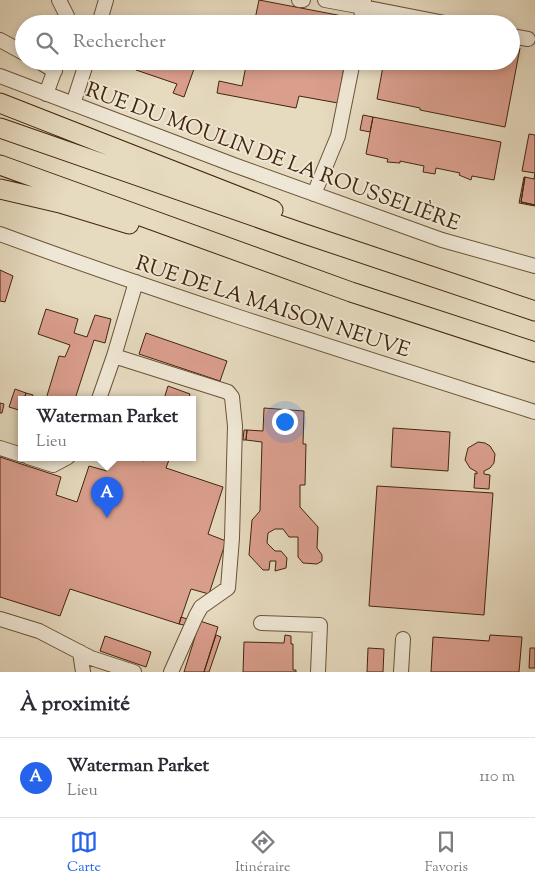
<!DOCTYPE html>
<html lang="fr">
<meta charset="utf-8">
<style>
:root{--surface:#fff;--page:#f7f7f7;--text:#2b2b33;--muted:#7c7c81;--line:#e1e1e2;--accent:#2563eb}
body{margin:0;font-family:"Sorts Mill Goudy",serif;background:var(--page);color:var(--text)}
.you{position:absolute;left:284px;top:421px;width:18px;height:18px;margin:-12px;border:4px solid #fff;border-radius:50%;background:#1a73e8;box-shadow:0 0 0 8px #1a73e833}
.badge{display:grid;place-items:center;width:32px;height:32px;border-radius:50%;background:var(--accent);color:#fff;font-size:16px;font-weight:700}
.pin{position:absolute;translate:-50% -41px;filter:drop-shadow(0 1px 2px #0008)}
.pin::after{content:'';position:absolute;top:26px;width:18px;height:15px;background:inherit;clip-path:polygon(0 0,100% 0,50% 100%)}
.popup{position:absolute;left:18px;top:396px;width:178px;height:65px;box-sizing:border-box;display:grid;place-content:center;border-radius:0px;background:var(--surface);filter:drop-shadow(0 1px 4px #0005);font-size:16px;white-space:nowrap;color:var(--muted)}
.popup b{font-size:19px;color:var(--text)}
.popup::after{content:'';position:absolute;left:50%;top:100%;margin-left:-10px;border:10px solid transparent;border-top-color:var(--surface)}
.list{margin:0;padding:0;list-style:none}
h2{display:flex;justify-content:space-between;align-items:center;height:65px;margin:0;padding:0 20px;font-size:21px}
h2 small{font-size:16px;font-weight:400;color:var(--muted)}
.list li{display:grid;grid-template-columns:32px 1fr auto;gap:15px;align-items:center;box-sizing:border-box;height:80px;padding:0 20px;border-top:1px solid var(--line)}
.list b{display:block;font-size:19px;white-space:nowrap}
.list p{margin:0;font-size:16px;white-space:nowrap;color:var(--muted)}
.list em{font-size:16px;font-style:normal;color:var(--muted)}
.icon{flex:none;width:28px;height:28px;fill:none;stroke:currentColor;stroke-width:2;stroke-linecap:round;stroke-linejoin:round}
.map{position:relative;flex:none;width:535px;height:672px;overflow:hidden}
.search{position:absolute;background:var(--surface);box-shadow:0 2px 8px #0003;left:15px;right:15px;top:15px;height:55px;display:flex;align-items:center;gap:12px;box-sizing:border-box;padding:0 18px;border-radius:28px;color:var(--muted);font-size:19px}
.sheet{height:145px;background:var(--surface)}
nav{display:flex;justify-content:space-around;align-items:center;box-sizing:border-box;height:70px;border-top:1px solid var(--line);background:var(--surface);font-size:14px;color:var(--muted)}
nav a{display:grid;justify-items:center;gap:2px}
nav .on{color:var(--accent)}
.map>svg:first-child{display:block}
.building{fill:#da9e8d;stroke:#42260c}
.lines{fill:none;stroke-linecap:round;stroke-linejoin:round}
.minor-casing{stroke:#6b5339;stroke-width:16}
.highway-casing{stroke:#42260c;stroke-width:21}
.minor{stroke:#efe7d5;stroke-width:14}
.highway{stroke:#e6dabf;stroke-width:19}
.labels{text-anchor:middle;stroke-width:4;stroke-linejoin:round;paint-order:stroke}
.street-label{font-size:21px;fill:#42260c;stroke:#efe7d5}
</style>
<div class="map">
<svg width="535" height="672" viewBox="0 0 535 672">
<rect width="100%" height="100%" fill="#e6dabf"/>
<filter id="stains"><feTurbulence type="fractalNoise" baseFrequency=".004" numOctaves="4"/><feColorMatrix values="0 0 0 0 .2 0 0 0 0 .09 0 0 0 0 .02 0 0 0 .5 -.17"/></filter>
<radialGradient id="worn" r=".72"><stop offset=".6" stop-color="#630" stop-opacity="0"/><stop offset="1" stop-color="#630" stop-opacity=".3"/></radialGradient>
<path class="building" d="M 259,0 L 353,18 L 352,24 L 254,24 Z
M 511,46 L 520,48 L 505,127 L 420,110 L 420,108 L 377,99 L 384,61 L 511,61 Z
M 139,61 L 185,61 L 184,65 L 194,69 L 184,97 L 173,93 L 177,84 L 136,70 Z
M 247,61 L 345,61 L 338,103 L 299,96 L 296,108 L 217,93 L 219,81 L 242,86 Z
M 363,115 L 373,117 L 370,132 L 360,130 Z
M 373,117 L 501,142 L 494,180 L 472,176 L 471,180 L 459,175 L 460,173 L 436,168 L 435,174 L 423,172 L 424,166 L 400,161 L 400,163 L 387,162 L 388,159 L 366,154 Z
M 529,134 L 535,135 L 535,173 L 522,171 Z
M 535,173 L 535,205 L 521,202 L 525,177 L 534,179 Z
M 524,177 L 525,177 L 521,202 L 535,205 L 535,206 L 519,203 Z
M 0,270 L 13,276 L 5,302 L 0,301 Z
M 46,309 L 78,319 L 74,333 L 87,337 L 95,315 L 111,319 L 105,343 L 94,340 L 75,399 L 46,399 L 59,356 L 65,357 L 70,345 L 38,334 Z
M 146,333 L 227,361 L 220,381 L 139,354 Z
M 168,386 L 190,394 L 188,399 L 164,399 Z
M 15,389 L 26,393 L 24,399 L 22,399 L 22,411 L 9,407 Z
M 26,393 L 33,395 L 32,399 L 24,399 Z
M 0,403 L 4,404 L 2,413 L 0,413 Z
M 264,408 L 304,411 L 303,444 L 306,444 L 305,485 L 300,485 L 300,507 L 318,527 L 317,548 L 322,555 L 322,561 L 317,564 L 303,563 L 298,557 L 298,537 L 289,537 L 283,529 L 275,529 L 268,533 L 267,543 L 275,551 L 281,551 L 287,558 L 286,568 L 275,571 L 276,561 L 270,561 L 269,570 L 263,570 L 249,555 L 252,520 L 260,511 L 262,442 L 246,440 L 247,430 L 263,431 Z
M 393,428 L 450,432 L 448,471 L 391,467 Z
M 244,430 L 247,430 L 246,440 L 243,440 Z
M 478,442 L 485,443 L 490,446 L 495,454 L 494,463 L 490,468 L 484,471 L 484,474 L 490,475 L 489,489 L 474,488 L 475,473 L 477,474 L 477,472 L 470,468 L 465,460 L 468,448 Z
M 0,457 L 61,477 L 56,495 L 77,502 L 89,466 L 107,471 L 112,457 L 130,457 L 144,461 L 145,457 L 170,457 L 166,468 L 223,487 L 208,534 L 226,541 L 209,594 L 191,589 L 179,624 L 70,589 L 60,616 L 0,597 Z
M 377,486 L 493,493 L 484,615 L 369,606 Z
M 181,617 L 187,619 L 184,625 L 179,624 Z
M 200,621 L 218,627 L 204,672 L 184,672 Z
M 216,635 L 221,637 L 209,672 L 204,672 Z
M 285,635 L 291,636 L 291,644 L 293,644 L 293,670 L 296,670 L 296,672 L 243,672 L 244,642 L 284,643 Z
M 490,635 L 522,637 L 519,672 L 431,672 L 433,637 L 489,641 Z
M 105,636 L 151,652 L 146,667 L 100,651 Z
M 368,648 L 384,649 L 383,672 L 367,672 Z
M 530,648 L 535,648 L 535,668 L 529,668 Z"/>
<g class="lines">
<g class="minor-casing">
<path id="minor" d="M 59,0 L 67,16 L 67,24
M 299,0 L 303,0
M 325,0 L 363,7 L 364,0
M 99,24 L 106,0
M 360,24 L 363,7 L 450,24
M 511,36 L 528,39
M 0,40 L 24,53
M 38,61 L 55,71
M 0,76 L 234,165 L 442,240 L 535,266
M 46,94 L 58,61
M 73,104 L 87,61
M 314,194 L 338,136 L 353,61
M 0,234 C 176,299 356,355 535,412
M 136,282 L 114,356 L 228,392 L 232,397 L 235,426 L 232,538 L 228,588 L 201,607 L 196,616 L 171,672
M 99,399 L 114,356
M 0,448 L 22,455
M 28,457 L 53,465 L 68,457
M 0,619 L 39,631 L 91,658 L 134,672
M 261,623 L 320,625 L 318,672
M 80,652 L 83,672
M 401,672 L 403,639"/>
</g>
<g class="highway-casing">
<path id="highway" d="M 0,103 L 273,210
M 0,128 L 302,233 L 535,311
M 0,165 L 351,292 L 535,352
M 0,189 L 60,203 L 129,224"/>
</g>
<use href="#minor" class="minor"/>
<use href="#highway" class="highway"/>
</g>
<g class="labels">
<g class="street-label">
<text transform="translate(273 156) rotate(20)" y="7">RUE DU MOULIN DE LA ROUSSELIÈRE</text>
<text transform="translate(273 306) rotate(18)" y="7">RUE DE LA MAISON NEUVE</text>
</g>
</g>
<rect width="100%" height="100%" filter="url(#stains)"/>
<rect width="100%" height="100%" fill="url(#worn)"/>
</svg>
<div class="you"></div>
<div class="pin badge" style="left:107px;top:518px">A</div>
<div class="popup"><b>Waterman Parket</b>Lieu</div>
<div class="search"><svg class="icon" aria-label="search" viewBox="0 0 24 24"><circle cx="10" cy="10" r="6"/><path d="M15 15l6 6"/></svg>Rechercher</div>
</div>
<section class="sheet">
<h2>À proximité<small></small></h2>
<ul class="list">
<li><span class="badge">A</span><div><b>Waterman Parket</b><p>Lieu</p></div><em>110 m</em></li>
</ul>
</section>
<nav>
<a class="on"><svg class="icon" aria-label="map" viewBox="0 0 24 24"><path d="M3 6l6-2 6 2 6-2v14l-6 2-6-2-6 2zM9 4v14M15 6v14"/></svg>Carte</a>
<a><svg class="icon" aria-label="directions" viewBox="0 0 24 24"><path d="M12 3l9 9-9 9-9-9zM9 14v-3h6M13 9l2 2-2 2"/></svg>Itinéraire</a>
<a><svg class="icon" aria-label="saved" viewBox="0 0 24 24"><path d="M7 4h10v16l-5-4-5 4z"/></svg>Favoris</a>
</nav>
